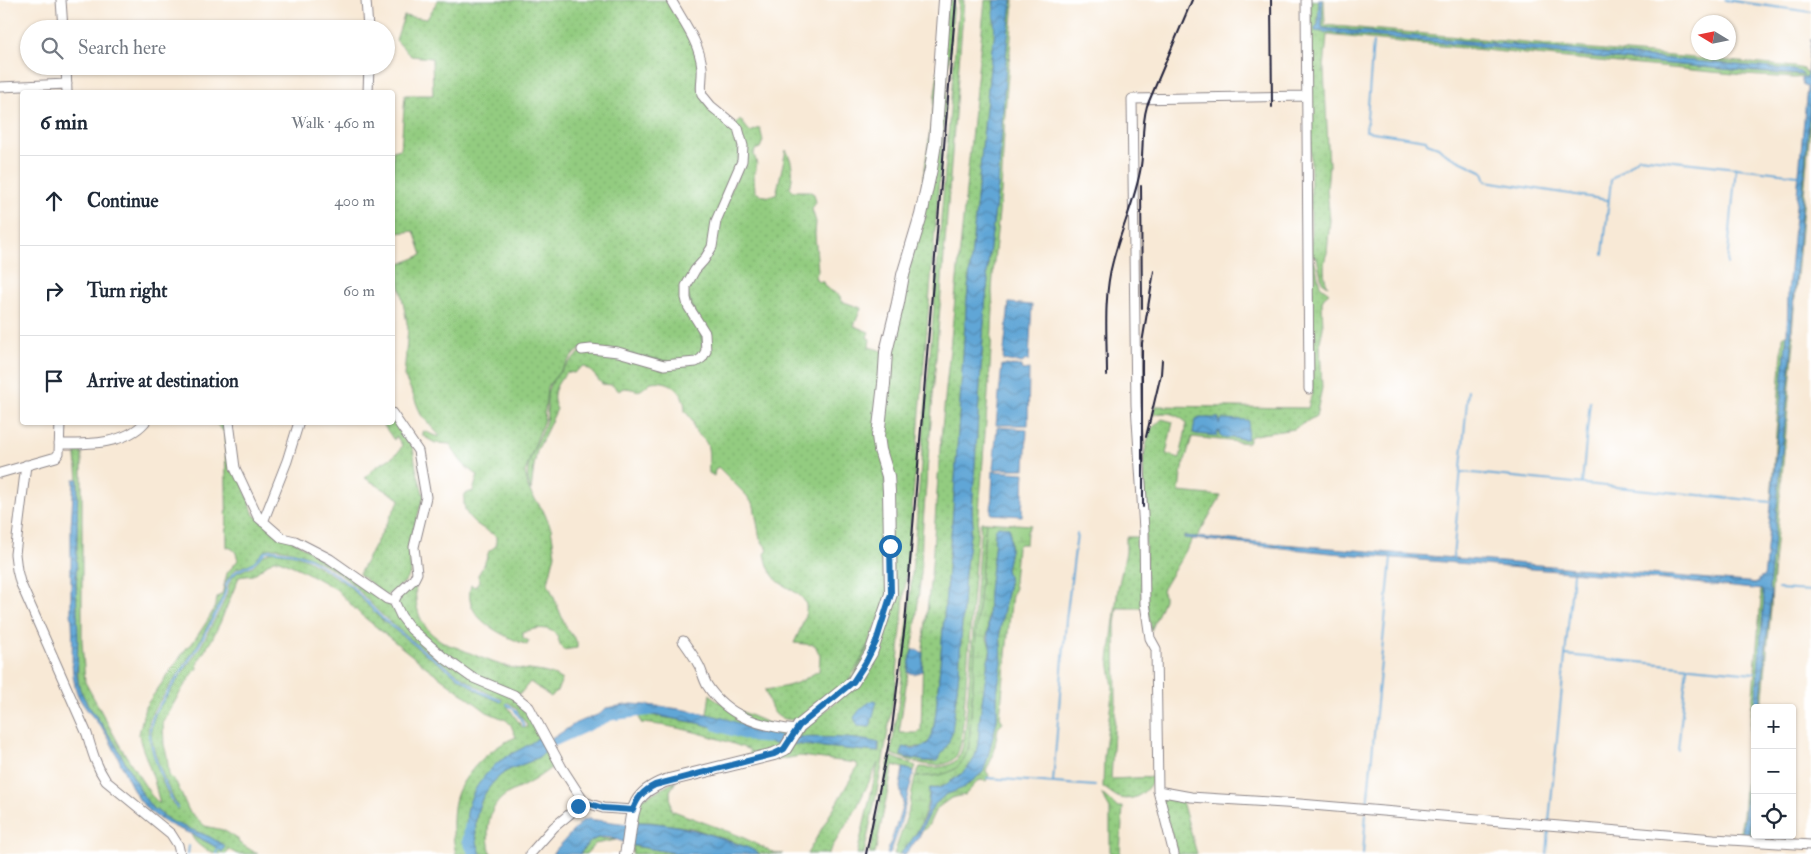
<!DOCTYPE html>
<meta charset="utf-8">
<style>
:root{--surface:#fff;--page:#f2f2f3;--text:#1f2937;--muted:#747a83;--line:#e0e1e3}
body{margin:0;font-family:"IM FELL Double Pica",serif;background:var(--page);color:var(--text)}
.controls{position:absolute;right:15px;bottom:15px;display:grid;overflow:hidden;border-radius:5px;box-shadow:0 1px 4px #0004}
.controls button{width:45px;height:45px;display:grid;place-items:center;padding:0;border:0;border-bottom:1px solid var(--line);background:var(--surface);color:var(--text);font:25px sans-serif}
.compass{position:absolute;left:1691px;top:15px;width:45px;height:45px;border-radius:50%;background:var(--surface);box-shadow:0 1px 4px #0004;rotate:280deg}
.stop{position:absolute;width:15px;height:15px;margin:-11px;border:4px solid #1f6fb2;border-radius:50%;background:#fff}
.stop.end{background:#1f6fb2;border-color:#fff;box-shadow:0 1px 5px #0008}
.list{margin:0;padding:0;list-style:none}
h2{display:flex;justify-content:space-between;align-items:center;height:65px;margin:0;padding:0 20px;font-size:21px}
h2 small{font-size:16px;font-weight:400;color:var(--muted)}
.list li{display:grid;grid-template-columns:32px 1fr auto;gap:15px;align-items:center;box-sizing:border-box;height:90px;padding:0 20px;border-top:1px solid var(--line)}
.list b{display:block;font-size:19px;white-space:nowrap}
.list em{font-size:16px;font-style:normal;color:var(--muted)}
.icon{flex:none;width:28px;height:28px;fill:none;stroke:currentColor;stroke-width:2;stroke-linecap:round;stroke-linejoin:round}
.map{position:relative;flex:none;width:1811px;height:854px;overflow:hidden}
.search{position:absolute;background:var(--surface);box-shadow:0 1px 4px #0004;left:20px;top:20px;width:375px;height:55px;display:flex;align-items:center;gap:12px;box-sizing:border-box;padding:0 18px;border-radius:28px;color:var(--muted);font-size:19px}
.panel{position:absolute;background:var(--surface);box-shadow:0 1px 4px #0004;left:20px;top:90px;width:375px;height:335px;border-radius:5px}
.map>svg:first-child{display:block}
.grass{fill:url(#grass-dots);stroke:#5a775e;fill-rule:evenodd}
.wetland{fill:url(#wetland-marsh);stroke:#5a775e}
.water{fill:url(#water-waves);stroke:#426488}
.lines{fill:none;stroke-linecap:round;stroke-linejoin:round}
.stream{stroke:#61a6d6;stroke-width:2}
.canal{stroke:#61a6d6;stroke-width:7}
.street-casing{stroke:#8d8688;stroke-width:11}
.primary-casing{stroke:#8d8688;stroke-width:14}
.street{stroke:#fff;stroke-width:9}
.primary{stroke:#fff;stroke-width:12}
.rail{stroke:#22223b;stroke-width:2}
.route{stroke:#1f6fb2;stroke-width:6}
</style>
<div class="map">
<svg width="1811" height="854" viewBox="0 0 1811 854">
<defs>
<pattern id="grass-dots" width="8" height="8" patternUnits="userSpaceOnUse" patternTransform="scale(1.25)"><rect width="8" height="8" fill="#93cc80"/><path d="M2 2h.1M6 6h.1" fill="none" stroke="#7eaf70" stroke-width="1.8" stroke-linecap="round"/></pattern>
<pattern id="wetland-marsh" width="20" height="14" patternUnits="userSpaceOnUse" patternTransform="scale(1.25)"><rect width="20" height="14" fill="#93cc80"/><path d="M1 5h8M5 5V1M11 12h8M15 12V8" fill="none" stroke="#7eaf70"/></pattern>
<pattern id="water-waves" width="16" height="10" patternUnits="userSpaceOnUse" patternTransform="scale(1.25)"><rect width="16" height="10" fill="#61a6d6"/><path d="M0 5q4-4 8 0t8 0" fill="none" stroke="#5087af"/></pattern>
</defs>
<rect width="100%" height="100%" fill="#fff"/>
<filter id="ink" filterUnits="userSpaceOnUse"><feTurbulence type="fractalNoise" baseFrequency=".02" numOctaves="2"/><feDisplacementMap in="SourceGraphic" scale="10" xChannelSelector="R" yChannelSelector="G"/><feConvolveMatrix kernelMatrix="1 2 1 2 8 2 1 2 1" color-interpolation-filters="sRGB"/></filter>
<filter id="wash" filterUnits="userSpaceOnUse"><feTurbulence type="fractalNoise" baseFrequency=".0096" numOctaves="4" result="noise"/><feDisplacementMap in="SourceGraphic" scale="20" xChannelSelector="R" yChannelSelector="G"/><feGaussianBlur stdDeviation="1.12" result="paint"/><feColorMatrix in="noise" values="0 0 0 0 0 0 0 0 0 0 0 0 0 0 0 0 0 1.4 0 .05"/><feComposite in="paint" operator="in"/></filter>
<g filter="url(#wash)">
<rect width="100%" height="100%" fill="#f8e9d6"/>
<path class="grass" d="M 438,0 L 667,0 L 696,51 L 699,69 L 698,88 L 734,130 L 739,144 L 739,158 L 710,246 L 684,284 L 702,333 L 702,349 L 700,355 L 693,358 L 672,362 L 585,346 L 573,355 L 547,387 L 544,420 L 525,472 L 528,487 L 532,495 L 543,510 L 551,528 L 555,554 L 548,583 L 566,627 L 577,642 L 577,648 L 563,650 C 560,645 559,641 557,636 C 550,625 532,628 523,633 L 523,638 L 529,641 L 527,645 C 503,636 461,618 471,585 L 475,587 L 479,581 L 478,575 L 484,565 L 489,551 L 496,546 L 496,536 C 479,526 459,517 465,494 L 473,491 L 478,475 C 464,468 457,457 450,444 L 435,443 L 423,436 L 423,431 C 429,432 434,437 440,436 L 421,415 L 412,392 L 404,376 L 408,328 L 396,266 L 422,255 L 414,231 L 397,233 L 393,220 L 393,151 L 401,149 L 405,95 L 433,95 L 432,58 L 411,56 L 396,40 L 404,16 L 427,19 Z
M 948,0 L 954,0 L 911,522 L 896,684 L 882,766 L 864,854 L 857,854 L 878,763 L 857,807 L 828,854 L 807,854 L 858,766 L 856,763 L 800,756 L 778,760 L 766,760 L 792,744 L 879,752 L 879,743 C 851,736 824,738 795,737 L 838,700 L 891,607 L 883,443 L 887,364 L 914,248 Z
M 959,0 L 964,0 L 929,447 L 922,536 L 921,572 L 915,632 L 908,672 L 899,733 L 917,733 L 921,731 L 923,649 L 932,565 L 940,448 L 985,0 L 994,0 C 993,16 997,34 992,48 L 966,309 L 953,510 L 936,712 L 932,738 L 923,747 L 908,747 L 906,756 L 906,758 L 932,762 L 953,722 L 959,672 L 965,573 L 971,527 L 973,525 L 972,511 L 985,306 L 988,280 L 987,275 L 989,255 L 998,186 L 1007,45 L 1012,0 L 1014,0 L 1005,113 L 1001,193 L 994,261 L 992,291 L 993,309 L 990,368 L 963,723 C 962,732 962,742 959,750 C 950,778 908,760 891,754 L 900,693 L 908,622 Z
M 1310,0 L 1319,1 L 1318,24 L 1315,30 L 1323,32 L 1745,71 L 1788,75 L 1804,75 L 1793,70 L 1324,28 L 1322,27 L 1322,0 L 1324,0 L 1325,25 L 1795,67 L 1804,69 L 1807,74 L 1806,77 L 1794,78 L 1744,75 L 1327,35 L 1324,69 L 1329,165 L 1327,190 L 1330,220 L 1327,253 C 1323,262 1323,278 1328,286 L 1322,282 L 1317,258 L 1311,255 Z
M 740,119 L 750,132 L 760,128 L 763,141 L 760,148 L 755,150 L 754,155 L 757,163 L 754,176 L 755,191 C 761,197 768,197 776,195 L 786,150 C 793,161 794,175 790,188 L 793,191 L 809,191 L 814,194 L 816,202 L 812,209 L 816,222 L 815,234 L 818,271 L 815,277 L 817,281 L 823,282 L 825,287 L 840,296 L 841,301 L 861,308 L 854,326 L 869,332 L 867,337 L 870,339 L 869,347 L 883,351 L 889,596 L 854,677 L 804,720 C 774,721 774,716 765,690 C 777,688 789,687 801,681 C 807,678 812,674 819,671 L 820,656 L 815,645 L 794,643 C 798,634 808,614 806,605 C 804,594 786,588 779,582 C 770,575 767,564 765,554 L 768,550 L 760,539 L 754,506 L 747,496 L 718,467 L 715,470 L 714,476 L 709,473 C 708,464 710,453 707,444 C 702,434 693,436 693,421 L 685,411 C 685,391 671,379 651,382 C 634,396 643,389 623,388 L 619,391 L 612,385 L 602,384 L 590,370 L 583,366 L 574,373 L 567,372 C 557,383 549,395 557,409 L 537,451 L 534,466 L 531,490 C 519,466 540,443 546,420 C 549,409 544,395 550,385 C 557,373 571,360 582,351 L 627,355 L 688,364 L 707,352 L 686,292 L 704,261 L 715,228 L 743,162 L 736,124 Z
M 1311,260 L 1315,262 L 1320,286 L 1329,293 L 1324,297 L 1322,302 L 1323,328 L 1320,342 L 1322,388 L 1316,416 L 1294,429 L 1255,435 L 1250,437 L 1248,443 L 1192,437 L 1181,474 L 1179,492 L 1221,496 L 1197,537 L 1184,536 L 1184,538 L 1193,539 L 1162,590 L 1164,595 L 1164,600 L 1151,631 L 1147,602 L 1143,459 L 1150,430 L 1162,419 L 1173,422 L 1166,454 L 1180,458 L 1186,429 L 1186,422 C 1175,413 1166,411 1153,415 L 1155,406 L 1308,408 L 1312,393 ZM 1219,419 L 1219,424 L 1247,439 L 1221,437 L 1220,432 L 1218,431 Z
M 393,420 L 413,448 L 416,468 L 424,496 L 408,546 L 411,572 L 404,583 L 386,596 L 359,574 L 400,499 L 365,478 C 369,474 373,469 377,466 C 386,460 399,456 402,445 L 396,436 L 394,440 L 382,423 L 392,422 Z
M 215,423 L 226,423 L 231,450 L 254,515 L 386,601 L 427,646 L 524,704 L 544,741 L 538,738 C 525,750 507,754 495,765 C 467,792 461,818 471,854 L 456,854 C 452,839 451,807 458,792 C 468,769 493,746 516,737 L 511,725 L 506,720 L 487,712 L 425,666 L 360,614 L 336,589 L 300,569 L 279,560 L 273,560 L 253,575 L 239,577 L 220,623 L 211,641 L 199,660 L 197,668 L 184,686 L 163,722 L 164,745 L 167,756 L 169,775 L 176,782 L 189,811 L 205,826 L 223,830 L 238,839 L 239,843 L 258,854 L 237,854 L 228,849 L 226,854 C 212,854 196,848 191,834 L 213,845 L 210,837 L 170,821 L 156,810 L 154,810 L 144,797 L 114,742 L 88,705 L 80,690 L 78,682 L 76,587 L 78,479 L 75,446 L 85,445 L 82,452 L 82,641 L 85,682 L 120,746 L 151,795 L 160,804 L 154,780 L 141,744 L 139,734 L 145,707 L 188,646 L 191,645 C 198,634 217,610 217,597 L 222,594 L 227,573 L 238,560 C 236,552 235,549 227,547 L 225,433 ZM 272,548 C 300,549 330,565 351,583 C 362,593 372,606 383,616 C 404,635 427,652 450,668 C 467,680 482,692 502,699 L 502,701 L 500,702 L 480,693 L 421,651 L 382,620 L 349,586 L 335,577 L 308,560 L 294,554 L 272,551 L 262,556 L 253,566 L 238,572 L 232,578 L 229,584 L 227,594 L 222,606 L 201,646 L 156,712 C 154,719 151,725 151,732 C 152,752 168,789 178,807 L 178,810 C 167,802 148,744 148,730 C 148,723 151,717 153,711 L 198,644 L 219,604 L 224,593 L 225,583 L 230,576 L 236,569 L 252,563 L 265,550 ZM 508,702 L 515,707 L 527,725 L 526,728 L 522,727 L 506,704 Z
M 981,522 L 986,522 L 977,620 L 969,747 C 959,777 942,775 915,777 L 920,767 C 960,770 962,759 966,723 Z
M 1126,537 L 1142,537 L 1141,608 L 1117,608 L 1115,624 L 1116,701 L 1111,779 L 1155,777 C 1148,790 1137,802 1120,798 C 1114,796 1108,790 1103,787 L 1104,756 L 1113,687 L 1109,660 L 1118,588 L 1126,552 Z
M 416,581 C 414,608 419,629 445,643 C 450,646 457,647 463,650 C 480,657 496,665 514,668 C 530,671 549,670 562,680 L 557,691 L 551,697 L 530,682 L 520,694 L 490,683 L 468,671 L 417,633 L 397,605 L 399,595 Z
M 710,694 L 717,701 L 787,731 L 790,737 L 773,735 L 707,714 Z
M 638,713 L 698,723 L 725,730 L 735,734 L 784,745 L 750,757 L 750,750 C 713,736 680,726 641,723 Z
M 548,748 L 556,765 C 546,771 537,779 527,784 C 519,789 510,791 503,797 C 486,811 486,834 491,854 L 481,854 C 468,824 479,790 505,772 C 515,766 527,764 537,758 C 541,756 545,751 548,748 Z
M 890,756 L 916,766 L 914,771 L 893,765 L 875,854 L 869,854 Z
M 676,781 L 670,791 L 671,810 L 740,836 L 774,853 L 783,854 L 760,854 L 737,843 L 692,828 L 650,822 L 633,822 L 638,801 Z
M 1101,793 L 1117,807 L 1123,807 L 1120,854 L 1110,854 L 1110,809 Z
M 1160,795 L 1181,798 L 1197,854 L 1177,854 Z
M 629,845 L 681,854 L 632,854 L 633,849 Z"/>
<path class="wetland" d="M 1811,93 L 1811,117 L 1792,332 L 1794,342 L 1772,587 L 1771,609 L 1762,708 L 1760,708 L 1771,593 L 1769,588 L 1792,347 L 1791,334 Z
M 1787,334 L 1771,500 L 1783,337 Z
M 986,522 L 1031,525 L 1027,532 L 1026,544 L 1020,544 L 1017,547 L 1014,581 L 1015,588 L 1012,594 L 1000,717 L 1003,723 L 998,728 L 993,756 L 986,771 L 989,775 L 986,781 L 979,780 L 965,795 L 951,798 L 936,809 L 928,826 L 921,833 L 927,817 L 934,805 L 945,795 L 969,784 L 986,764 L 997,720 L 997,692 L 1002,663 L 1000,630 L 1009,582 L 1006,569 L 1010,550 L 1010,530 L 995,541 L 989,593 L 987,639 L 991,649 L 988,660 C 986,679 982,698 980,718 C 979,730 979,744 975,756 C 971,767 961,775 951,781 C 944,786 939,789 930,788 C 926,816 919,834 900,854 L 894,854 L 908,813 L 915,777 C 942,775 959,777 969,747 L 977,620 Z
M 1760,590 L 1762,590 L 1764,599 L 1752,752 L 1742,835 L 1749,834 L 1755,763 L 1755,793 L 1751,838 L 1739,838 L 1743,814 L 1761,598 Z
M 598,838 L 616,840 L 595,844 L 586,854 L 580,854 L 588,842 Z"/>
<path class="water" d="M 994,0 L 1012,0 L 1007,45 L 998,186 L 989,255 L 987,275 L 988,280 L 985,306 L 972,511 L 973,525 L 971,527 L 965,573 L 959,672 L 952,732 L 948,744 L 937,761 L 924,761 L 901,756 L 902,747 C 933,753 932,738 936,712 L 953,510 L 966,309 L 992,48 C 997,34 993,16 994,0 Z
M 1319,0 L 1322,0 L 1322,27 L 1324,28 L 1793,70 L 1800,72 L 1804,75 L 1745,71 L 1323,32 L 1315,31 L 1315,28 L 1318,24 Z
M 1811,39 L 1811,93 L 1791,334 L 1792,347 L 1769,588 L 1771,593 L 1760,708 L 1755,708 L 1764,599 L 1762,590 L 1645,578 L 1331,553 L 1184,538 L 1184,536 L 1759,583 L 1759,579 L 1764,576 L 1765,569 L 1787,334 L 1788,291 L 1807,87 L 1803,86 L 1801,78 L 1806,77 L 1807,74 Z
M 1009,303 L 1032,305 L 1029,360 L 1026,360 L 1022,363 L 1003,360 Z
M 1002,365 L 1022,366 L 1023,370 L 1029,369 L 1028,425 L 996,425 Z
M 1198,418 L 1219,418 L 1219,424 L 1222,419 L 1246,420 L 1249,421 L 1247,439 L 1221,437 L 1220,432 L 1218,431 L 1217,436 L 1196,434 L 1193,433 L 1195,420 Z
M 997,427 L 1027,429 L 1025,469 L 993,469 Z
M 993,471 L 1024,473 L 1022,516 L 991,514 Z
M 74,479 L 78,479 L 76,587 L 78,635 L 77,676 L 80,690 L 88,705 L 114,742 L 144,797 L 154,810 L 156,810 L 170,821 L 210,837 L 225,846 L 222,852 C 198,832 168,830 146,808 C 128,789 119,753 104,731 C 94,717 78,703 75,686 C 69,662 75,637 71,613 L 71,526 Z
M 998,526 L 1008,527 L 1010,530 L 1010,550 L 1006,569 L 1009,582 L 1000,630 L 1002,663 L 997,692 L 997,720 L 986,764 L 983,772 L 976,778 L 963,788 L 945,795 L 934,805 L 927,817 L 919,837 L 905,854 L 900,854 C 916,837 931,814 929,790 L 930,788 C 939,790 944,786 951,781 C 961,775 971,767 975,756 C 979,744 979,730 980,718 C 982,698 986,679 988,660 C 994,651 987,641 988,630 C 989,617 988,604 989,591 C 991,571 995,550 995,530 Z
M 912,650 L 918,650 L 923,653 L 922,671 L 914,674 L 908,672 Z
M 873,700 L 877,701 L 870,727 L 858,726 L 854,718 C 858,710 865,705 873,700 Z
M 632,704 C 663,706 693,710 723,718 C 745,725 767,735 790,737 L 784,745 L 774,744 L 698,723 L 647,714 L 622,712 L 601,719 L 552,745 L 550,740 L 576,723 L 600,714 L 606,708 Z
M 1755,717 L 1755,763 L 1749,834 L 1747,838 L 1742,835 L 1752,752 Z
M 795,737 C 824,738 851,736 879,743 L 878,752 L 792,744 Z
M 538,738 L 544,741 L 548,748 C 545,751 541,756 537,758 C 527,764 515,766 505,772 C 479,790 468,824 481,854 L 471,854 C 461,817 466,793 495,765 C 507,754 525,749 538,738 Z
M 903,768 L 914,771 L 899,829 L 890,854 L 887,854 L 901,811 L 903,803 L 900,787 Z
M 588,819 L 628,824 L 625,843 C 603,833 593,835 580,854 L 552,854 L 583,820 Z
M 633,822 C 666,822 697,829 728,841 C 739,845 750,847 760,854 L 681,854 L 629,845 Z"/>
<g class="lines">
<path class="stream" d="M 1725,0 L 1811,12
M 1373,42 L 1366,131 L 1426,140 L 1427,143 L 1438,147 L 1447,155 L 1483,172 L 1486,181 L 1608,200
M 1603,254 L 1611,180 L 1639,157 L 1798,175
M 1727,264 L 1736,167
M 1462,472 L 1771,502
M 1582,483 L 1590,401
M 1453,558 L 1468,390
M 1778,589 L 1811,591
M 1565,655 L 1754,673
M 507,704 C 515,708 520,717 524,726
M 1678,750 L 1687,667
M 987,778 L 1095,786
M 1053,782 L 1066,620 L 1077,534
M 1367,807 L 1391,558
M 177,808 C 167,791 149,750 150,730 C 150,724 153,718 155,712 L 199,645 L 220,605 L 225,593 L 227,583 L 231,577 L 237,571 L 252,564 L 266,551 L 272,550 L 295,553 L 309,558 L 336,575 L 350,585 L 383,619 L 422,650 L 481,692 L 501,701
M 1549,822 L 1573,574
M 216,853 L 218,849
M 188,854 L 189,846
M 1363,854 L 1366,814
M 1547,854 L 1549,829"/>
<path class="canal" d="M 715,727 L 753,739 L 767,740
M 556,742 L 611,717 L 652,712
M 468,826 L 466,841 L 472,854"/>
</g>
</g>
<g filter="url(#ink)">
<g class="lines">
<g class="street-casing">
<path id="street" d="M 61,0 L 63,29
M 366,0 L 368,29
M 1306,0 L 1309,389
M 66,66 L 67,92
M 0,87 L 67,84
M 368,92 L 369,66
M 582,350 L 591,349 L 618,352 L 664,365 L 696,362 L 702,358 L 706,351 L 705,333 L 688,306 L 686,298 L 686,286 L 695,270 L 704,260 L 712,247 L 716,221 L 742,161 L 743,146 L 738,128 L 711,106 L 702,95 C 700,86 703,77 702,67 C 699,41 683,22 671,0
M 392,413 L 418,451 L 426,497 L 414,547 L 417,573 L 414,579 L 397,595 L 394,601 L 401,616 L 411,629 L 443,657 L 471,677 L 514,695 L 529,707 L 562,768 L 584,802 L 603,808 L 633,810
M 229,422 L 235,468 L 258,517 L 282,538 L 295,541 L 330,559 L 387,599 L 394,601
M 59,444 C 87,444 125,445 145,422
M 26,465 L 15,554 L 17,570 L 20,582 L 87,734 C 92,751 96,766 106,781 L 171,834 L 178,845 L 180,854
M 0,473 L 56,457 L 59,453 L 60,422
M 263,522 L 287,461 L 299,422
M 683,641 C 688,648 694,656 698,664 C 702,670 703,678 707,685 C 727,717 762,727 797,730
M 1158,791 L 1191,797 L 1221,799 L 1300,804 L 1714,839 L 1811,845
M 530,854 L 554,827 L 584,802
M 1174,854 L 1158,791 L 1156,649 L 1150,638 L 1145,603 L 1144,530 L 1136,405 L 1132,99 L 1306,96"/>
</g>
<g class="primary-casing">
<path id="primary" d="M 626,854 C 634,819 625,796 665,781 L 774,754 L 785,749 L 799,726 L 853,682 L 871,653 L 891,594 L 889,491 L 888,476 L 880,450 L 878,436 L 884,384 L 886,352 L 898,303 L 903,275 L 921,215 L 931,169 L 935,143 L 945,0"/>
</g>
<use href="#street" class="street"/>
<use href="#primary" class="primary"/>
<path class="rail" d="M 1271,0 L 1272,107
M 1141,186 L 1142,308
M 1107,375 C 1107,338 1103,297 1113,261 C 1121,229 1136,199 1141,166 C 1144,146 1141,126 1147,106 L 1192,0
M 1146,437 L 1161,374 L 1162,360
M 1143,454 L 1143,507
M 1142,459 L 1142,343 L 1154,271
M 866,854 L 892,728 L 905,624 L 956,0"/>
</g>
</g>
<g class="lines" filter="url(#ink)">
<path class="route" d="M 578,806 L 584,802 L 603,808 L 633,810 C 637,798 643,791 655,785 L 774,754 L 784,749 L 799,726 L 853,682 L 866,662 L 876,642 L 891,594 L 890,546"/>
</g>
</svg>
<div class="controls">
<button>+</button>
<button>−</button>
<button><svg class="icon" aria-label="locate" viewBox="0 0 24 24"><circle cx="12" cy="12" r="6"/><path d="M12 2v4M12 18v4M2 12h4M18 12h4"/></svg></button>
</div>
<svg class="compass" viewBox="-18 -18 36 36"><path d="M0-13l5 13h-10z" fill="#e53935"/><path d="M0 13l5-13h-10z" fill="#747a83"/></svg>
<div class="stop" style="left:890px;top:546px"></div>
<div class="stop end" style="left:578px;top:806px"></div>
<div class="search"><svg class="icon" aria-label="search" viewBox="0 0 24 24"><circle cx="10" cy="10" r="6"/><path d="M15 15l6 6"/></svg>Search here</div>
<section class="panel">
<h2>6 min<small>Walk · 460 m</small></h2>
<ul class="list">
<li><svg class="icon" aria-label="ahead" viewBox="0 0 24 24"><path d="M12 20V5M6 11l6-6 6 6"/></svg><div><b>Continue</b></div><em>400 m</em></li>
<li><svg class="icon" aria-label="right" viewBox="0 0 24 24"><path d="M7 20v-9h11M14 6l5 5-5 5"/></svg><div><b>Turn right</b></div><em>60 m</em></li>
<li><svg class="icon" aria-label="arrive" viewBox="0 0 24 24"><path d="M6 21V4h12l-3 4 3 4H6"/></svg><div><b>Arrive at destination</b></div></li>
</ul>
</section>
</div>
